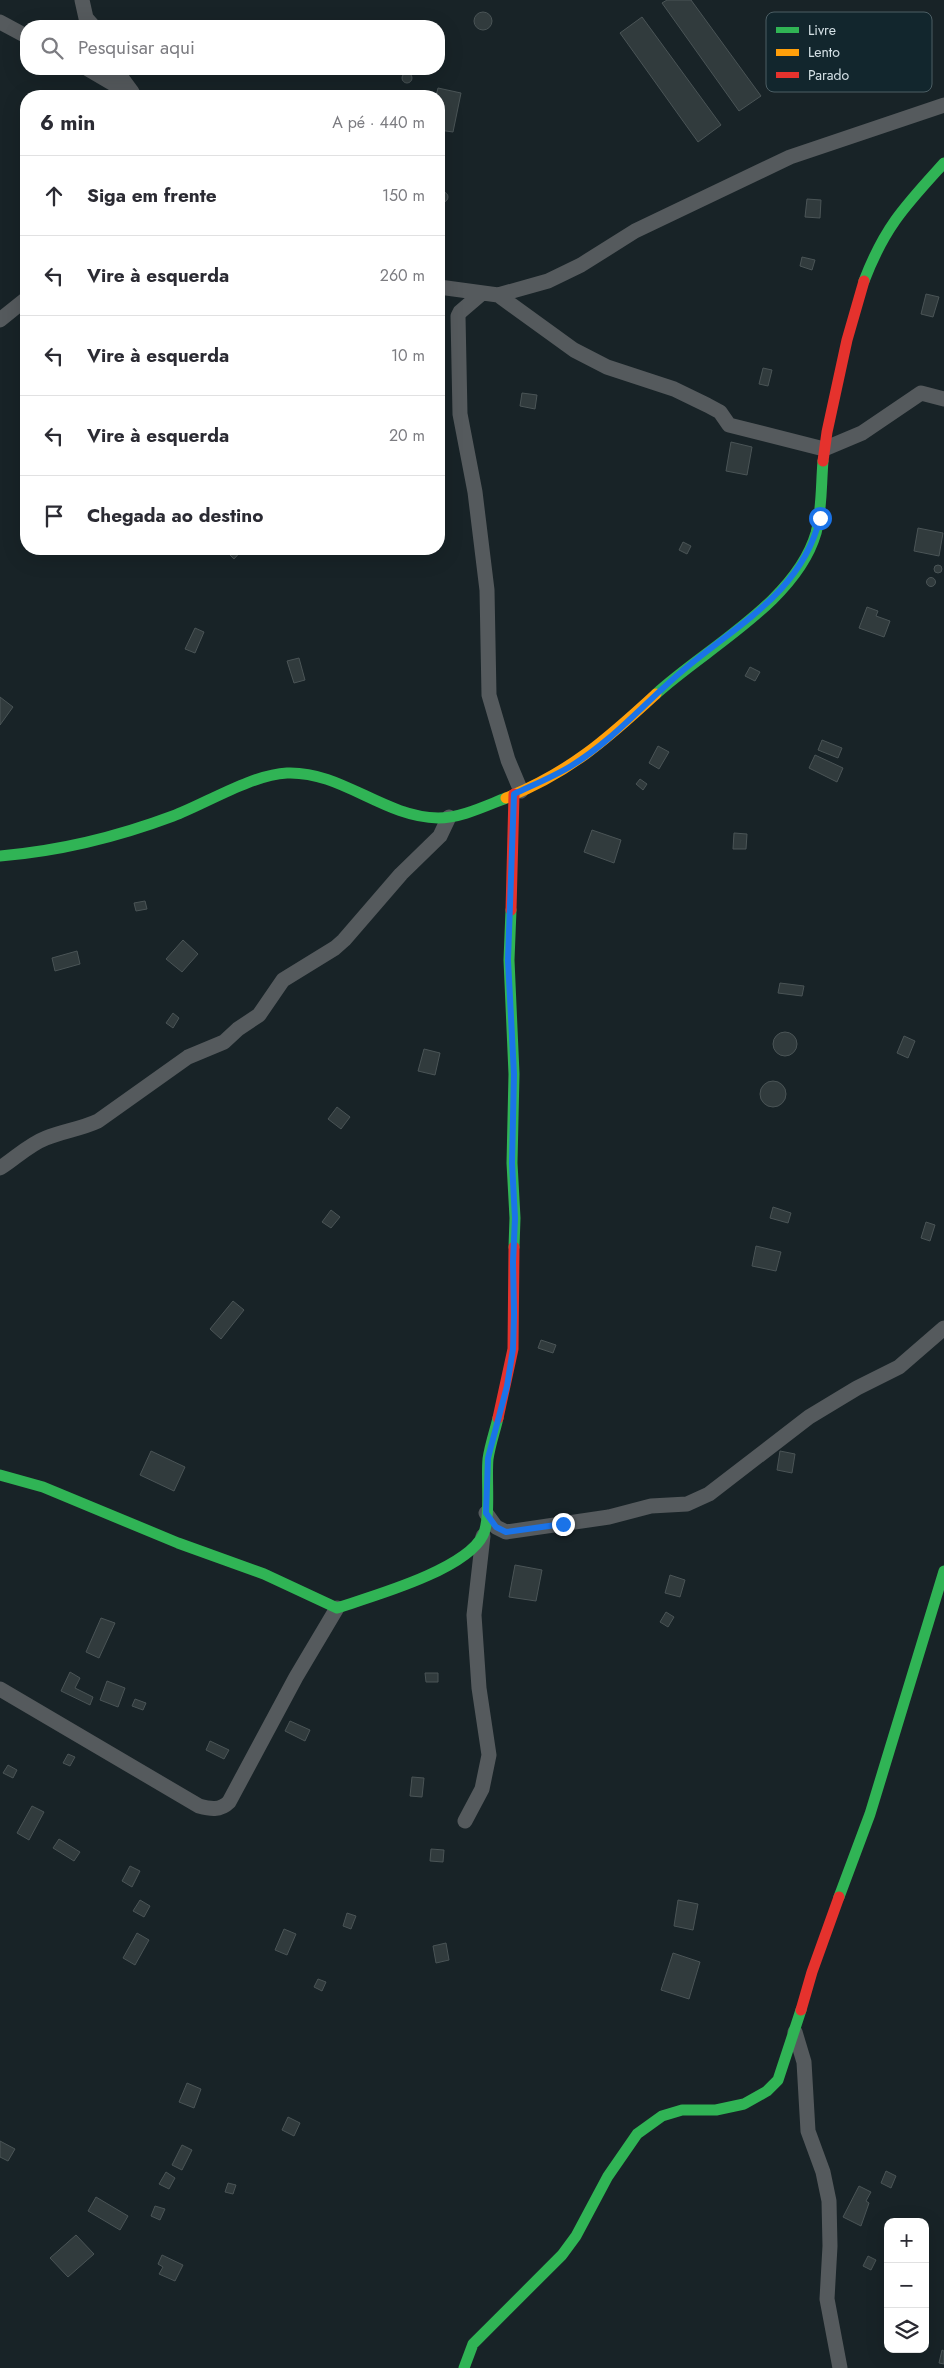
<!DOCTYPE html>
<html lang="pt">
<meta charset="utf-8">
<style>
:root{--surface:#fff;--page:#f2f2f3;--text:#2b2b33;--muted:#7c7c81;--line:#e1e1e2}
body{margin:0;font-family:Jost,sans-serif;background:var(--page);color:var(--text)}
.controls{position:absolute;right:15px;bottom:15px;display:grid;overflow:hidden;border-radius:10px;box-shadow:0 5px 20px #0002}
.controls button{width:45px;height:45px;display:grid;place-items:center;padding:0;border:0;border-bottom:1px solid var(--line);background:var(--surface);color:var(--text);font:25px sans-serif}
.stop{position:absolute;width:15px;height:15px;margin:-11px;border:4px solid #1a73e8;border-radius:50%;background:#fff}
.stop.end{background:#1a73e8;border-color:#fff;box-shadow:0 1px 5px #0008}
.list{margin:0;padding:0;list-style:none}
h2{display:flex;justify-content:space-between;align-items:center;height:65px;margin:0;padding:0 20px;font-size:21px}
h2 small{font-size:16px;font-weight:400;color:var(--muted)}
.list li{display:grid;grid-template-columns:32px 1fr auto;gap:15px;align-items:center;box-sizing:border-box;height:80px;padding:0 20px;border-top:1px solid var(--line)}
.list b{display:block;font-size:19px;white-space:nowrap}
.list em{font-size:16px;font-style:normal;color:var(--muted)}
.icon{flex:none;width:28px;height:28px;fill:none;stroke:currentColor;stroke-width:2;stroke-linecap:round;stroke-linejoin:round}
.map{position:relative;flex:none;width:944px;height:2368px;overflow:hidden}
.search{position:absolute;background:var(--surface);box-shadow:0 5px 20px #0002;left:20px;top:20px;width:425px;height:55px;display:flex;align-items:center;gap:12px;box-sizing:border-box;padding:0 18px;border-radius:20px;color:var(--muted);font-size:19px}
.panel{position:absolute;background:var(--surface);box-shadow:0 5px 20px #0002;left:20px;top:90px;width:425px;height:465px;border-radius:20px}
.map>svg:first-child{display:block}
.building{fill:#313b3d;stroke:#4a5456}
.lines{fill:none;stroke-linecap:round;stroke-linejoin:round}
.street{stroke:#555a5d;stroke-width:15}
.fast{stroke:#30b455;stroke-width:11}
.slow{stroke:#ff9f0a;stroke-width:11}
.jam{stroke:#e5322d;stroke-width:11}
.route{stroke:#1a73e8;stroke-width:6}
.key{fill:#12262d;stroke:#4c5e64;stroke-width:1}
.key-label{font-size:14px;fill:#d5e1e6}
</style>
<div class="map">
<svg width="944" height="2368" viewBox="0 0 944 2368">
<rect width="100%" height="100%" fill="#182327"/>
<path class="building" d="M 667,0 L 691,0 L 761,96 L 739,111 L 662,3 Z
M474 21a9 9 0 1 1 18 0a9 9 0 1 1-18 0Z
M 642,17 L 721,125 L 698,142 L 620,33 Z
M402 78a5 5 0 1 1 10 0a5 5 0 1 1-10 0Z
M 438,88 L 461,93 L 453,132 L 439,130 L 439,96 L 436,96 Z
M438 197a5 5 0 1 1 10 0a5 5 0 1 1-10 0Z
M 807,199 L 821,200 L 820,218 L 805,217 Z
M 802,257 L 815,260 L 812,270 L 800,266 Z
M 926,294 L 939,297 L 933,317 L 921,314 Z
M 763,368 L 772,370 L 768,386 L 759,384 Z
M 522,393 L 537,395 L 535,409 L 520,406 Z
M 731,442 L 752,447 L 747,475 L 726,471 Z
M 918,528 L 943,533 L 939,556 L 914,551 Z
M 683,542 L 691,546 L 687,554 L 679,550 Z
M 230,549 L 243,549 L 234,559 L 227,552 Z
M934 569a4 4 0 1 1 8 0a4 4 0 1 1-8 0Z
M926.5 582a4.5 4.5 0 1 1 9 0a4.5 4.5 0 1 1-9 0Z
M 867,607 L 878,611 L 876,616 L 890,621 L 884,637 L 859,628 Z
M 195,628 L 204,632 L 195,653 L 185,649 Z
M 299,658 L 305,680 L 294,683 L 287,661 Z
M 750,667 L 760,672 L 755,681 L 745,676 Z
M 0,697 L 13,707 L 0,725 Z
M 822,740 L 842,748 L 838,758 L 818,750 Z
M 658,746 L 669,752 L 659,769 L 649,763 Z
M 815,755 L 843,768 L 837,782 L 809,768 Z
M 640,779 L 647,784 L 643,790 L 636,784 Z
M 592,830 L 621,840 L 614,863 L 584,852 Z
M 734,833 L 747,834 L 746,849 L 733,849 Z
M 145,901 L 147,909 L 136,911 L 134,903 Z
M 183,940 L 198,954 L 182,972 L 166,959 Z
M 77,951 L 80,964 L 55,971 L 52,958 Z
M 780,983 L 804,986 L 802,996 L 778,993 Z
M 173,1013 L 179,1018 L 173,1028 L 166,1023 Z
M773 1044a12 12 0 1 1 24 0a12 12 0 1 1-24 0Z
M 904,1036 L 915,1041 L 908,1058 L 897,1053 Z
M 424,1049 L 440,1053 L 435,1075 L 418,1071 Z
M760 1094a13 13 0 1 1 26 0a13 13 0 1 1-26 0Z
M 337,1107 L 350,1117 L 341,1129 L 328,1119 Z
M 773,1207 L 791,1213 L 788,1223 L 770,1218 Z
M 331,1210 L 340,1217 L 331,1228 L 322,1222 Z
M 926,1222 L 935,1225 L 930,1241 L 921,1238 Z
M 756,1246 L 781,1252 L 776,1271 L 752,1266 Z
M 233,1301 L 244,1310 L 221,1339 L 210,1329 Z
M 541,1340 L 556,1345 L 553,1353 L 538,1348 Z
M 151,1451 L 185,1467 L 174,1491 L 140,1475 Z
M 780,1451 L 795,1454 L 792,1473 L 777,1470 Z
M 515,1565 L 542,1570 L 536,1601 L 509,1597 Z
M 670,1575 L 685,1580 L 680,1597 L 665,1593 Z
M 666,1612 L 674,1617 L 668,1627 L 660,1622 Z
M 101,1618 L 115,1623 L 99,1658 L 86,1652 Z
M 70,1672 L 80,1678 L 75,1688 L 93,1697 L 90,1705 L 61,1691 Z
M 425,1673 L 438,1673 L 438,1682 L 426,1682 Z
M 107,1681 L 125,1688 L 118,1707 L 100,1700 Z
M 135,1699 L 146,1703 L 143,1710 L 132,1706 Z
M 290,1721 L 310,1730 L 305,1741 L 285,1731 Z
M 210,1741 L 229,1750 L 224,1759 L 206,1750 Z
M 68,1754 L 75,1757 L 70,1766 L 63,1763 Z
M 8,1765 L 17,1770 L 13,1778 L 3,1773 Z
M 412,1777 L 424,1778 L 422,1797 L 410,1796 Z
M 32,1806 L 44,1812 L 29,1840 L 17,1833 Z
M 59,1839 L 80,1852 L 74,1861 L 53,1848 Z
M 431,1849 L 444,1850 L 443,1862 L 430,1861 Z
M 130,1866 L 140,1871 L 132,1887 L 122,1881 Z
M 140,1900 L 150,1906 L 144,1917 L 133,1911 Z
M 678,1900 L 698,1904 L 693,1930 L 674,1926 Z
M 347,1913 L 356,1916 L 351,1929 L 343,1926 Z
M 284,1929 L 296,1934 L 287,1955 L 275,1950 Z
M 137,1933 L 149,1940 L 135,1965 L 123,1958 Z
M 446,1943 L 449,1960 L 436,1963 L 433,1946 Z
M 673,1953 L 700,1962 L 689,1999 L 661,1990 Z
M 318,1979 L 326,1982 L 322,1991 L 314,1987 Z
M 187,2083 L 201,2089 L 194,2108 L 179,2102 Z
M 288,2117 L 300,2123 L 294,2136 L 282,2130 Z
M 0,2141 L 15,2149 L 8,2161 L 0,2157 Z
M 182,2145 L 192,2150 L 182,2170 L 172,2165 Z
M 886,2171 L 896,2176 L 891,2188 L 881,2183 Z
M 166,2172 L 175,2178 L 169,2189 L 159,2184 Z
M 228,2183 L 236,2185 L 233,2194 L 225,2192 Z
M 859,2186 L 871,2192 L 866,2201 L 869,2203 L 861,2226 L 843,2217 Z
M 96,2197 L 128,2216 L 120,2230 L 88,2211 Z
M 155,2206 L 165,2209 L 160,2220 L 151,2216 Z
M 76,2235 L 94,2254 L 68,2277 L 50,2258 Z
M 162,2255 L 183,2265 L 175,2281 L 159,2274 L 163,2267 L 158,2264 Z
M 868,2256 L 876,2260 L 871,2270 L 863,2266 Z
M 942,2350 L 944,2351 L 944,2364 L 939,2363 Z"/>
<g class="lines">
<path class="street" d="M 82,0 L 86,18 L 93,26
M 0,22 L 26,36
M 88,69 L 134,96
M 115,69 L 132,92
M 439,287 L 498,295 L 548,281 L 581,265 L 635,231 L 790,157 L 944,105
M 481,294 L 460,312 L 458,316 L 460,414 L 475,492 L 487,590 L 489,695 L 508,760 L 521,791
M 498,295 L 574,350 L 607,367 L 674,389 L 707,405 L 720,412 L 729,425 L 824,449 L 862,433 L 921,393 L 944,399
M 0,320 L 26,299
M 0,1168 C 16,1158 28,1145 46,1138 C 63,1131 81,1129 98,1121 L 188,1057 L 224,1042 L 238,1029 L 259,1015 L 283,980 L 335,948 L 344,940 L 401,874 L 440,836 L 449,817
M 486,1513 L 496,1527 L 506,1532 L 609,1517 L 651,1506 L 687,1504 L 709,1494 L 809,1417 L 857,1388 L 899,1367 L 944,1328
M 0,1689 L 199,1806 C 210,1809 220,1811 229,1802 L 296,1677 L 337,1608
M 465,1821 L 482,1789 L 489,1755 L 479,1688 L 474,1615 L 483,1536
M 795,2032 L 804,2062 L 808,2131 L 823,2172 L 829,2201 L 830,2246 L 827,2299 L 840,2368"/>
<path class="fast" d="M 864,281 C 885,226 906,205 944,163
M 656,694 C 706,648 796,602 816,533 C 822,510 821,485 823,461
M 0,856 C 60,851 117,837 173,816 C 207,803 251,775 287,773 C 342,771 383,817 438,818 C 461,818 485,806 506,798
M 511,910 L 509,960 L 514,1074 L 512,1163 L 515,1218 L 514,1247
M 0,1475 L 43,1487 L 178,1543 L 264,1574 L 337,1608 C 373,1596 466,1570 483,1535 C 491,1519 486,1478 488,1459 C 490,1445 495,1431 498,1418
M 839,1897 L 870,1814 L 944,1571
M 464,2368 L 473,2344 L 562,2255 L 576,2236 L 608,2176 L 637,2134 L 662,2116 L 682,2110 L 716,2110 L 744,2104 L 767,2091 L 778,2080 L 801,2010"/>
<path class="slow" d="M 506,798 C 570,772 606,740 656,694"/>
<path class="jam" d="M 823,461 L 827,432 L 847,340 L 864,281
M 511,910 L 514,794
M 498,1418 L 513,1349 L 514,1247
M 801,2010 L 812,1972 L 839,1897"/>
</g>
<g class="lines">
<path class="route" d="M 563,1524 L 506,1532 L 496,1527 L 486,1513 L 488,1458 L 507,1386 L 513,1349 L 514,1314 L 513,1262 L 515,1218 L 512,1163 L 514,1074 L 508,960 L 514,794 C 533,785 553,777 571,766 C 614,740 648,699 687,667 C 740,623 802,591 820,518"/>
</g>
<rect x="766" y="12" width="166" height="80" rx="8" class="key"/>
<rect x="776" y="27" width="23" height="6" fill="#30b455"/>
<rect x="776" y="49" width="23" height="7" fill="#ff9f0a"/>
<rect x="776" y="72" width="23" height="6" fill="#e5322d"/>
<g class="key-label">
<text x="808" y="35">Livre</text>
<text x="808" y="57">Lento</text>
<text x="808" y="80">Parado</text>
</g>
</svg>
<div class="controls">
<button>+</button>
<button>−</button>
<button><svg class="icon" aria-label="layers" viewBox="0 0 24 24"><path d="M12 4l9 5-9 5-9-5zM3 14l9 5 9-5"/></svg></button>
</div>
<div class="stop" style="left:820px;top:518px"></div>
<div class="stop end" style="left:563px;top:1524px"></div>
<div class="search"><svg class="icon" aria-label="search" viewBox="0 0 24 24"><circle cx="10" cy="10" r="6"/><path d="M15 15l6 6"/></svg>Pesquisar aqui</div>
<section class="panel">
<h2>6 min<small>A pé · 440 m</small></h2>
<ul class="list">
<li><svg class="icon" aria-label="ahead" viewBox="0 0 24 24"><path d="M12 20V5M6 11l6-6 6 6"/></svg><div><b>Siga em frente</b></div><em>150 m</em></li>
<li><svg class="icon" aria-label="left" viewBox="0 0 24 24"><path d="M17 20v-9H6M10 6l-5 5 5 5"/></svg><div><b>Vire à esquerda</b></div><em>260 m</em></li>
<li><svg class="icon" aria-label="left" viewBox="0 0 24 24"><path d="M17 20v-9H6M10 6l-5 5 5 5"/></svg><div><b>Vire à esquerda</b></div><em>10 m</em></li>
<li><svg class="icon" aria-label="left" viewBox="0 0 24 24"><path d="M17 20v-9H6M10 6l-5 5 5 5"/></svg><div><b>Vire à esquerda</b></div><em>20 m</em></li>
<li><svg class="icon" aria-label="arrive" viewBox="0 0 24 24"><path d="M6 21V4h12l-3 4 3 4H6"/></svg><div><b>Chegada ao destino</b></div></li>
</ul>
</section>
</div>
